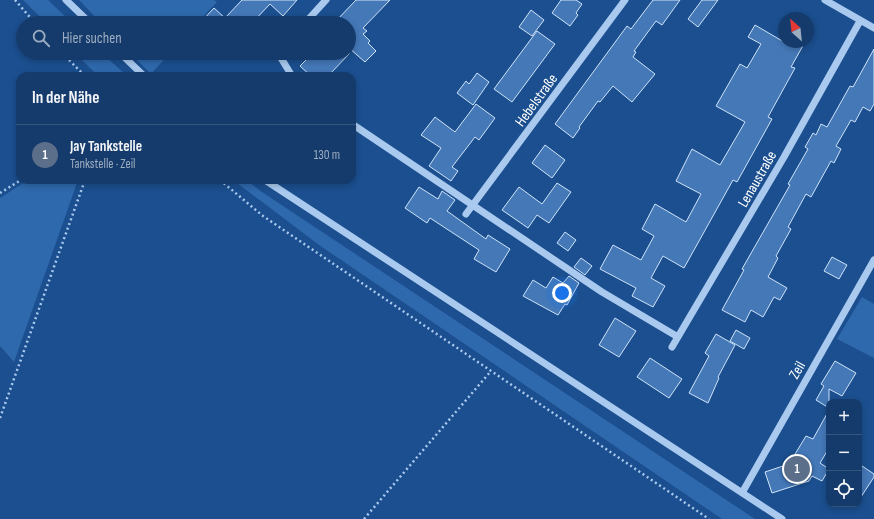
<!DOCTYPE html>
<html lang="de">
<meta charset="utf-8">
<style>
:root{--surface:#143b6b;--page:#1d4271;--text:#f1f3f6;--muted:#9dadc1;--line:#33557e;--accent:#e797bd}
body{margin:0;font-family:"Sofia Sans Condensed",sans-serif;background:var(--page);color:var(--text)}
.controls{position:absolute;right:12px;bottom:12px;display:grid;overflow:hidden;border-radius:8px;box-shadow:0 2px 6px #0003}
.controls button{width:36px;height:36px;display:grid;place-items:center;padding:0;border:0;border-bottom:1px solid var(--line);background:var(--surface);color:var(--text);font:20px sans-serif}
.compass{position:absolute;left:778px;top:12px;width:36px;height:36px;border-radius:50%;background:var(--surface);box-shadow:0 2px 6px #0003;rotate:333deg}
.you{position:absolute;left:562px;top:293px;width:14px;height:14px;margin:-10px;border:3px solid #fff;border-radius:50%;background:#1a73e8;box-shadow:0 0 0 6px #1a73e833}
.badge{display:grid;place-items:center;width:26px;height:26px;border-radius:50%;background:var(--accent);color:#fff;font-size:13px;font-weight:700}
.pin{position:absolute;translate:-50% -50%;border:2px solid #fff;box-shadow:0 1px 4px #0006}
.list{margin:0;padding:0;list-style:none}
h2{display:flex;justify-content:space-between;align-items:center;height:52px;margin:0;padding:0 16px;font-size:17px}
h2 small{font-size:13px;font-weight:400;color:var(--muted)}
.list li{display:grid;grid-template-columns:26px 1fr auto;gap:12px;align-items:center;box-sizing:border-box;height:60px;padding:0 16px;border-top:1px solid var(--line)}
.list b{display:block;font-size:15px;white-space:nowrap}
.list p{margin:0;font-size:13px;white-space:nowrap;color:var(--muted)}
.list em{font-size:13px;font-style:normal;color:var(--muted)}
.icon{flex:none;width:22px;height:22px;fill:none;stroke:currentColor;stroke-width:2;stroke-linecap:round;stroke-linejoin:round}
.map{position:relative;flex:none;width:874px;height:519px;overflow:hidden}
.search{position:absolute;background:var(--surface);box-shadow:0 2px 6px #0003;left:16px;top:16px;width:340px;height:44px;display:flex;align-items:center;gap:10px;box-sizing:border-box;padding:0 14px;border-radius:22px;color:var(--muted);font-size:15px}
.panel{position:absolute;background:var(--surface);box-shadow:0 2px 6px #0003;left:16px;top:72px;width:340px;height:112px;border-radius:12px}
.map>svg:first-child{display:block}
.green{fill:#2e69ad}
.building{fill:#4478b7;stroke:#cfe3fa}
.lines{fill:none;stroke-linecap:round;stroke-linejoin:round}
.path{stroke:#a9c9ee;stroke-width:2.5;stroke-dasharray:2 3;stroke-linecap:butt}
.minor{stroke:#a9c9ee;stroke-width:7}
.labels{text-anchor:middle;stroke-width:4;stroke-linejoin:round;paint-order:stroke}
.street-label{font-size:15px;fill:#fff;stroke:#1b4f8f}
</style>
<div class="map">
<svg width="874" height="519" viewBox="0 0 874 519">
<rect width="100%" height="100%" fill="#1b4f8f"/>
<path class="green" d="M 23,0 L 48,0 L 72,23 L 46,23 Z
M 79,0 L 214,0 L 217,2 L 197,23 L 101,23 Z
M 75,53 L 102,53 L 127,76 L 98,76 Z
M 130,53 L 170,53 L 151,74 Z
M 28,180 L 78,180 L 14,362 L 0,346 L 0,198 Z
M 233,180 L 247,180 L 259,190 L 755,519 L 722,519 L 319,245 Z
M 862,297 L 874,304 L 874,358 L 837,339 Z"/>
<path class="building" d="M 242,0 L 297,0 L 283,16 L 270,4 L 252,23 L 200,23 L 214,8 L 225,18 Z
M 356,0 L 390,0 L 363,28 L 367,31 L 363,34 L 370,41 L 368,43 L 376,51 L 365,62 L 349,48 L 349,23 L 334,23 Z
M 561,0 L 576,0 L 582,4 L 576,13 L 578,15 L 570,26 L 552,13 Z
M 653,0 L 680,0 L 662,25 L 656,21 L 634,51 L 636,52 L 633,57 L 655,74 L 632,102 L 613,86 L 600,102 L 598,101 L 579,127 L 580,128 L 573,138 L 555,124 L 627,26 L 631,29 Z
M 702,0 L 718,0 L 698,27 L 688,19 Z
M 531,10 L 544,20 L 532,36 L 519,27 Z
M 755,25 L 784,42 L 805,42 L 791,67 L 795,68 L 768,117 L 772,119 L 737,182 L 733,180 L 684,268 L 663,256 L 651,278 L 665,286 L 653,307 L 632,296 L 636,288 L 600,269 L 613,245 L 641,260 L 654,236 L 642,229 L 655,204 L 686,222 L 701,194 L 676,181 L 692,149 L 720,165 L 745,122 L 716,106 L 740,64 L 747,68 L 761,44 L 748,37 Z
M 537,31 L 555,44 L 512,102 L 494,89 Z
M 874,49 L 874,104 L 870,111 L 863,107 L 855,122 L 851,120 L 836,146 L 841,149 L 834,163 L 831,161 L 811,197 L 806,194 L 788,227 L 791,229 L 776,256 L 778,258 L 768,277 L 787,288 L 780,300 L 774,297 L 763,317 L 751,310 L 745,322 L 722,310 L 744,270 L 742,269 L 790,185 L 788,184 L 808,149 L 805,147 L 813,133 L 816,135 L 821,124 L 827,127 L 850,86 L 853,87 Z
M 313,53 L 350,53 L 328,76 L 311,76 L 300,66 Z
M 477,73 L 489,82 L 473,105 L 457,93 L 466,81 L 469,84 Z
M 476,104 L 495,118 L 479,140 L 475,137 L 452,167 L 458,171 L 451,181 L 429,166 L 441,148 L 421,135 L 435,117 L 455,132 Z
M 545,145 L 565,160 L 552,178 L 532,163 Z
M 557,183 L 571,192 L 549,223 L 537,215 L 528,228 L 502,210 L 519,187 L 542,204 Z
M 419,187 L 438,199 L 442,191 L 455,200 L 447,211 L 486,239 L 488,235 L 510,249 L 496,272 L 474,259 L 479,250 L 430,218 L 427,223 L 405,208 Z
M 565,232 L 576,240 L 568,251 L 557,243 Z
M 832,257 L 847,265 L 839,279 L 824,271 Z
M 581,258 L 592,266 L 585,275 L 574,267 Z
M 569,276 L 579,283 L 567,305 L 565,304 L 558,315 L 523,296 L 533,280 L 546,288 L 553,277 L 563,283 Z
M 615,318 L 636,331 L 619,357 L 599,345 Z
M 736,330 L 750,338 L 744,349 L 730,341 Z
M 716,334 L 735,345 L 718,377 L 719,378 L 708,403 L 689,393 L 709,356 L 705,353 Z
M 650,358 L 682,379 L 669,398 L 637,377 Z
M 835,361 L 856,373 L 842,396 L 829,389 L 829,408 L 816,400 L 824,386 L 821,384 Z
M 829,410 L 829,448 L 820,463 L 829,469 L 822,481 L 812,476 L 809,481 L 772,493 L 765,472 L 789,464 L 806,436 L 813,439 Z
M 859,464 L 874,474 L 874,477 L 859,500 Z"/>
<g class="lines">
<path class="path" d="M 15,0 L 35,23
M 62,53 L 85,76
M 220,180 L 263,216 L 709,519
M 0,193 L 21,180
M 0,418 L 85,180
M 364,519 L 491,371"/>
<path class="minor" d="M 66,0 L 90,23
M 825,0 L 874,28
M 305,23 L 326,0
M 120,53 L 144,76
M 278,53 L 292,76
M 352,124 L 602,292 L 678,337
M 265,180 L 782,519
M 466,214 L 625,0
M 672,347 L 784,157 L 860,21
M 742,493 L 874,260"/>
</g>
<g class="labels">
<g class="street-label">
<text transform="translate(536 100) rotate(-54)" y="5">Hebelstraße</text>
<text transform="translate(757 179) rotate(-60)" y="5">Lenaustraße</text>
<text transform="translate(797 370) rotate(-61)" y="5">Zeil</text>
</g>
</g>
</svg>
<div class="controls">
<button>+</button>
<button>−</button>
<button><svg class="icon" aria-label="locate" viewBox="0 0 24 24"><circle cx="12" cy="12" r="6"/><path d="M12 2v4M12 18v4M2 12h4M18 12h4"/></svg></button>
</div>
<svg class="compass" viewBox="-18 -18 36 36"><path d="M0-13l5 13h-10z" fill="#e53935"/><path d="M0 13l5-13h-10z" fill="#9dadc1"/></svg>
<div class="you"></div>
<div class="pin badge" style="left:797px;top:469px;background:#5c6f8a">1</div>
<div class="search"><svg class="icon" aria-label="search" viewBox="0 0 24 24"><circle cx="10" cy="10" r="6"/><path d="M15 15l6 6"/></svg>Hier suchen</div>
<section class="panel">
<h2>In der Nähe<small></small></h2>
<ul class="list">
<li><span class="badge" style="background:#5c6f8a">1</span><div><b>Jay Tankstelle</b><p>Tankstelle · Zeil</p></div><em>130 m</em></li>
</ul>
</section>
</div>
